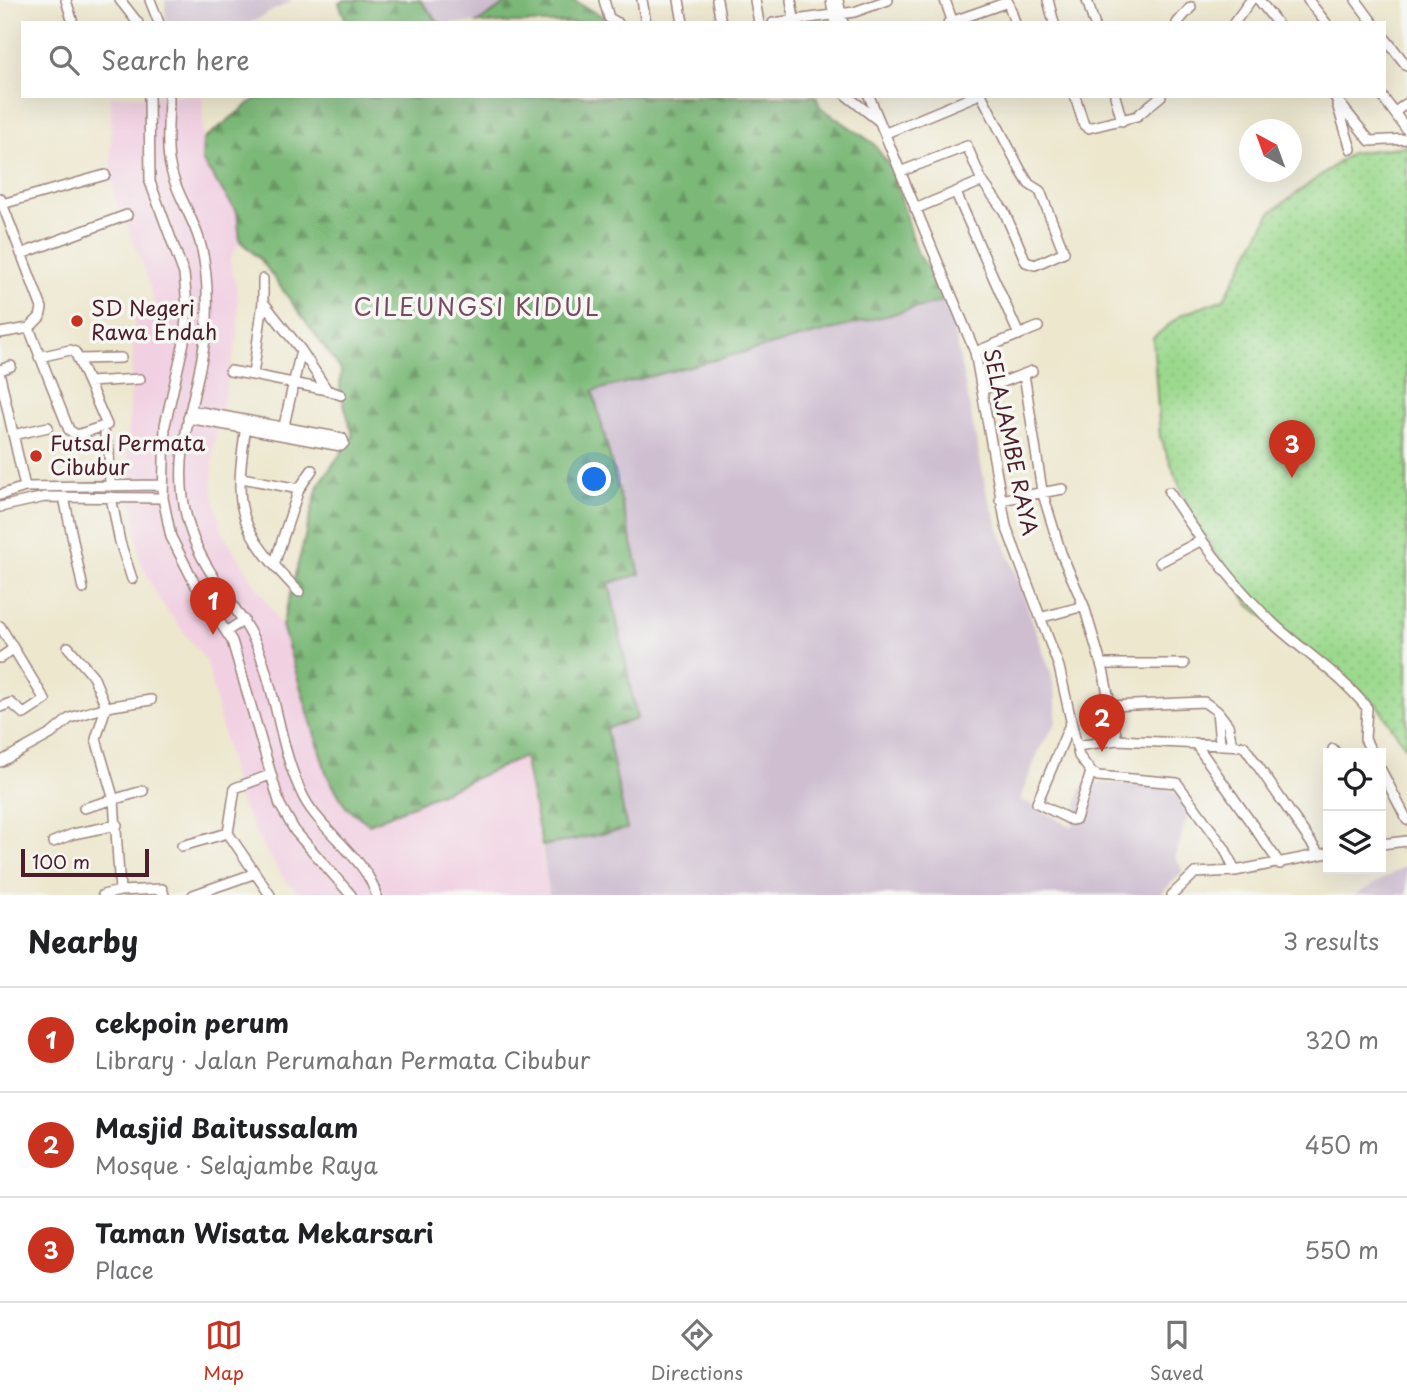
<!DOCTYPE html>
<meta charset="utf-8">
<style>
:root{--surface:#fff;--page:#f6f6f6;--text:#202124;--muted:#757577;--line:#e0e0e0;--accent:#c8321e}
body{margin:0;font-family:"Playpen Sans",sans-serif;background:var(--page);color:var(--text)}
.controls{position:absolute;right:21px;bottom:21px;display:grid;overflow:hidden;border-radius:0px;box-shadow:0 7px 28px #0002}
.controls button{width:63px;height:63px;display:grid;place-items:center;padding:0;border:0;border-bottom:2px solid var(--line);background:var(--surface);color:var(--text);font:35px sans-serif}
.compass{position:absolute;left:1239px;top:119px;width:63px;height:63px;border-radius:50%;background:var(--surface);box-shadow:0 7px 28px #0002;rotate:319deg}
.scale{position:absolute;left:21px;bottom:18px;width:128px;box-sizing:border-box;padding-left:7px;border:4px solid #4a1f2b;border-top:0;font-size:19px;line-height:24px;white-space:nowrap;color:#4a1f2b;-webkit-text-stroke:5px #f6f6f2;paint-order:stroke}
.you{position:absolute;left:595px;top:480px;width:24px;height:24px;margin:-18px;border:5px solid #fff;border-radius:50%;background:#1a73e8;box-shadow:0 0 0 10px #1a73e833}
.badge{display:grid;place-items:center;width:46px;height:46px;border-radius:50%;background:var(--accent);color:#fff;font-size:23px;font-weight:700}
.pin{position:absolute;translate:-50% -58px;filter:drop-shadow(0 2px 4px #0008)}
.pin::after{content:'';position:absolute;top:37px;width:24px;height:21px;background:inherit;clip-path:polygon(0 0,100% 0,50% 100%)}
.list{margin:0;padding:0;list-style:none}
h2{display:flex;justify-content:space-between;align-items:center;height:91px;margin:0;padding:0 28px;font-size:30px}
h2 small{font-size:23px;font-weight:400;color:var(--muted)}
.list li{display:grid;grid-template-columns:46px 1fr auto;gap:21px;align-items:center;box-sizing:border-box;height:105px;padding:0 28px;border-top:2px solid var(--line)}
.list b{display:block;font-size:26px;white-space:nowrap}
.list p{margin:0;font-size:23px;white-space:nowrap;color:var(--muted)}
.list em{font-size:23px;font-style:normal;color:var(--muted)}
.icon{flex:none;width:38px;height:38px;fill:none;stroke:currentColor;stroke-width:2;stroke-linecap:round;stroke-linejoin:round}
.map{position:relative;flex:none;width:1407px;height:895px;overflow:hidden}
.search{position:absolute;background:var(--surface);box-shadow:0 7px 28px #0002;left:21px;right:21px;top:21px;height:77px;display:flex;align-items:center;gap:18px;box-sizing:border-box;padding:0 24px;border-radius:0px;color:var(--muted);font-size:26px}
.sheet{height:406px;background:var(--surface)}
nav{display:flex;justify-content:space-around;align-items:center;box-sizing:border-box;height:98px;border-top:2px solid var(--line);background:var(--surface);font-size:19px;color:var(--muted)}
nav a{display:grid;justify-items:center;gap:4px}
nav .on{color:var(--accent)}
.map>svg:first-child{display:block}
.built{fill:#f1d0e2}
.industrial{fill:#cebed0}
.green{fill:url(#green-dots);stroke:#727c5c;stroke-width:2}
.forest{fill:url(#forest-firs);stroke:#636c52;stroke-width:2}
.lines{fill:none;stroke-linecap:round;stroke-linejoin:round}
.minor-casing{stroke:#9c837c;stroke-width:12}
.minor{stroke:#fff;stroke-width:9}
.poi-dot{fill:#c8321e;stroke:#f6f6f2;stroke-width:2.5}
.labels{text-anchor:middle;stroke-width:7;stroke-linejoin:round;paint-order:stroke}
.poi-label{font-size:21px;fill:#4a1f2b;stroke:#f6f6f2;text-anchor:start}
.street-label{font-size:21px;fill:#4a1f2b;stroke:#f6f6f2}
.quarter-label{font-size:24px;letter-spacing:2px;fill:#784a61;stroke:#f6f6f2}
</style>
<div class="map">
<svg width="1407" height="895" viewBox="0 0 1407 895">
<defs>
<pattern id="green-dots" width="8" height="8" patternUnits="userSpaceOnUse" patternTransform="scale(1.75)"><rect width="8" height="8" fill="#9bd98d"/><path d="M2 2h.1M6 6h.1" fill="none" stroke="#87ba7a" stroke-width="1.8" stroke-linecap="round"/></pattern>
<pattern id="forest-firs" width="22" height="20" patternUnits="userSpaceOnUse" patternTransform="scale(1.75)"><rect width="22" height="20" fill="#7cb978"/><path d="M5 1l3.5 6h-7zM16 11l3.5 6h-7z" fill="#689663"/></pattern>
</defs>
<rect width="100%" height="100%" fill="#f6f6f2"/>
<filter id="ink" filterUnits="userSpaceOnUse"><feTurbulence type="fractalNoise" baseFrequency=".0143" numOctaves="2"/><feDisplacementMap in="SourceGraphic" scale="14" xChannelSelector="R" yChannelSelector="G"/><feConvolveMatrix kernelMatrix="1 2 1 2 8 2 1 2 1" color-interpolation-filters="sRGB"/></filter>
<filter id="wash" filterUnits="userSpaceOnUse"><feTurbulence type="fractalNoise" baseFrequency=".00686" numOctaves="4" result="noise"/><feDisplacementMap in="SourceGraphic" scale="28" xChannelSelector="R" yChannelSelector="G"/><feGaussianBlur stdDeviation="1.57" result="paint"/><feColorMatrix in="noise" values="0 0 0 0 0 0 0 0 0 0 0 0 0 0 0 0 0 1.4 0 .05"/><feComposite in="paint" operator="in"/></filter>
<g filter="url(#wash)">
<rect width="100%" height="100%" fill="#ede7ce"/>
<path class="built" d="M 111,96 L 201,96 L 203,99 L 202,161 L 237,212 L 240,241 L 230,260 L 238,296 L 238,335 L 213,448 L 212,492 L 223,533 L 282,626 L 327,775 L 369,824 L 524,757 L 549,895 L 302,895 L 284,879 L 257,837 L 237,795 L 207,662 L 159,600 L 140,560 L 127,458 L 135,312 L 155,307 L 146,273 L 114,195 L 111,161 Z"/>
<path class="industrial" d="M 165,0 L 293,0 L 250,23 L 166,23 Z
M 420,0 L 511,0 L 477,23 L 439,23 Z
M 948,300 L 987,494 L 1051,673 L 1056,697 L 1056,723 L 1039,750 L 1020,799 L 1072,827 L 1081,788 L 1095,783 L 1158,785 L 1178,794 L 1189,811 L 1175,857 L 1183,871 L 1160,895 L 549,895 L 542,846 L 627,829 L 605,727 L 637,718 L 609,583 L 640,573 L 593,391 Z
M 1407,865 L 1407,895 L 1355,895 Z"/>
<path class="green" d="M 1407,146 L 1407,749 L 1377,705 L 1249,605 L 1193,519 L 1160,437 L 1153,338 L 1181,315 L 1224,299 L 1271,212 L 1351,153 Z"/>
<path class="forest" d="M 345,0 L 420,0 L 439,23 L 347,23 L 339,3 Z
M 511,0 L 572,0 L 615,23 L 477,23 Z
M 259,96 L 816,96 L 820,107 L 873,143 L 892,169 L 917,252 L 948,300 L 593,391 L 640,574 L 609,583 L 637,719 L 606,728 L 627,829 L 542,846 L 524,757 L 369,824 L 346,807 L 327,775 L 282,626 L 318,486 L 353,436 L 340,390 L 341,370 L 261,260 L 240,241 L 237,212 L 202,161 L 203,140 Z"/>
</g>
<g filter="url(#ink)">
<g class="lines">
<g class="minor-casing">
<path id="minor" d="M 66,0 L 73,23
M 120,0 L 138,23
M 150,0 L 159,23
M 604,0 L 609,18 L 618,23
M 642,0 L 646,23
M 679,0 L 683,23
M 717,0 L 721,23
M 755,0 L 759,23
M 791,0 L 794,19
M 831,0 L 835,23
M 838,0 L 843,23
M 945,0 L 953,23
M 1048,0 L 1054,23
M 1087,0 L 1094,23
M 1259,0 L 1277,23
M 1308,0 L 1326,23
M 1356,0 L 1373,23
M 773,23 L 854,12 L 888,0
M 948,23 L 1008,2 L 1015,23
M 1177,23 L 1191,7
M 1234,23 L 1251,0
M 1384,37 L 1407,66
M 149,96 L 150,182 L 184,274 L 187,306 L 184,342 L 165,425 L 163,498 L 171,537 L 195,584 L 232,641 L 280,805 L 295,831 L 351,895
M 169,96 C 169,117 166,139 169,160 C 173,188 191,213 199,239 C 207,264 208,292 207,318 C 203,393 164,454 191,532 C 206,577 241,608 259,651 C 278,699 280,752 304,798 C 322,832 368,860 376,895
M 847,96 L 879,121
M 869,96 L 975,352 L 1006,526 L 1059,667 L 1079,756 L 1091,772 L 1098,776 L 1177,783 L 1225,849 L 1235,871
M 1075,96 L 1084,125 L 1088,128 L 1137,116 L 1161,96
M 1115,96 L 1122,121
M 1334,96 L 1370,141 L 1407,139
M 1382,96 L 1407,130
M 1337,104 L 1351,149
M 1395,112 L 1407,103
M 886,133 L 975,96
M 902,171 L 967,146 L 982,181 L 1004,211 L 1026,262 L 1035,265 L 1064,252 L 1040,191 L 1029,184 L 1021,171 L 982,96
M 956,193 L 1019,335
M 0,198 L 42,308 L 40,317 L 29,328 L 69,430 L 77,435 L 107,425 L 75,352 L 70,350 L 39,357
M 2,204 L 105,175
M 915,209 L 982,181
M 21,254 L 127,215
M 263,279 L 263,302 L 301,350 L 283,430
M 0,333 L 29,328
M 975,352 L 1038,327
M 79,359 L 121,358
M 0,370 L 11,366
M 230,371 L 253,375 L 263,302
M 1024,374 L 1042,491 L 1061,553 L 1084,606 L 1043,617
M 253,375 L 327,390 L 301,350
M 0,376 L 25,487
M 89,382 L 140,379
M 327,390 L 341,395
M 982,390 L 1032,371
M 188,418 L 341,446 L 344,443 L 342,438 L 190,410
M 246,424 C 243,451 236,486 243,512 C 250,542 279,571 299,592
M 13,435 L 48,427
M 105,435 L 109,450 L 110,486
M 242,478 L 299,489 L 274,565
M 299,489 L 312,470
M 1169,492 C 1200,540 1234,587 1276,626 C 1307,654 1341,675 1367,708 L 1365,739 L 1372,753
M 0,495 L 25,487 L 162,485
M 64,497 L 83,589
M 111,497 L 120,542 L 132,579
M 1000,500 L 1063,489
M 0,507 L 45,497 L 163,498
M 1160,562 L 1202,540
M 1084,606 L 1104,674 L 1117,740
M 0,626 L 45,700 L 24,714 L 11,703 L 0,707
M 227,631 L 244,620
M 68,647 L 93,676 L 106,707 L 96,739 L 114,800 L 120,891
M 0,658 L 13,649
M 1101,664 L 1184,664
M 1110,706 L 1204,702 L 1217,711 L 1220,743
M 1218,712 L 1228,725 L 1232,744
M 1071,722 L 1037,803 L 1071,820 L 1076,819 L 1091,772
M 1195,743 L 1280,864
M 1077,746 L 1117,740 L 1244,746 L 1319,854
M 1333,749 L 1336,753
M 0,762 L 51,734 L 70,718 L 106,707 L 151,700
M 1381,770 L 1407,820
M 270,775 L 235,788 L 228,833 L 270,895
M 84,808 L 143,791
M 53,842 L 73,834 L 117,825
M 1381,844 L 1407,841
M 182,846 L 228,833
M 103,895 L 120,891 L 162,889 L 164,895
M 193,895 L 253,874
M 1172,895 L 1195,873 L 1235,871 L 1328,853"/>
</g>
<use href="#minor" class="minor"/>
</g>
</g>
<g class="poi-dot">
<circle cx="77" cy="321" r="7"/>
<circle cx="36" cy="456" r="7"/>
</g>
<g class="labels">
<g class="poi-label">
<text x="91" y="316">SD Negeri<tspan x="91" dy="24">Rawa Endah</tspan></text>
<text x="50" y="451">Futsal Permata<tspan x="50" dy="24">Cibubur</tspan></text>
</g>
<g class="street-label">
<text transform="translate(1010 442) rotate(78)" y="7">SELAJAMBE RAYA</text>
</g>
<g class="quarter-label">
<text x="477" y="316">CILEUNGSI KIDUL</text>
</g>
</g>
</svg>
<div class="controls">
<button><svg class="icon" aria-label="locate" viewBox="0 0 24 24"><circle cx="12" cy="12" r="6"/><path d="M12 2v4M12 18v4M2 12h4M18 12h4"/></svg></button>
<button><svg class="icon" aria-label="layers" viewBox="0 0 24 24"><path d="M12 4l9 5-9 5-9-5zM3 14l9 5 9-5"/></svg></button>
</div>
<svg class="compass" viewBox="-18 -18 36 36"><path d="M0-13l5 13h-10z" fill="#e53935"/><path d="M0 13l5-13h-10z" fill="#757577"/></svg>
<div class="scale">100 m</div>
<div class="you"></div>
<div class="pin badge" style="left:213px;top:635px">1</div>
<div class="pin badge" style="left:1102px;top:752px">2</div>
<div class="pin badge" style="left:1292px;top:478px">3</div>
<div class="search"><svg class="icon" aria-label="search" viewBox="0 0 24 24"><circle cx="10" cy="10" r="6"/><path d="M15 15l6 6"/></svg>Search here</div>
</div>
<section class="sheet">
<h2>Nearby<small>3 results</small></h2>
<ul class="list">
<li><span class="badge">1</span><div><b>cekpoin perum</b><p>Library · Jalan Perumahan Permata Cibubur</p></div><em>320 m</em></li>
<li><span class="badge">2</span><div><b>Masjid Baitussalam</b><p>Mosque · Selajambe Raya</p></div><em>450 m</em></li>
<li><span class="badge">3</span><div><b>Taman Wisata Mekarsari</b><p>Place</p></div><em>550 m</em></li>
</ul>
</section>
<nav>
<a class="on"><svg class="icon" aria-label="map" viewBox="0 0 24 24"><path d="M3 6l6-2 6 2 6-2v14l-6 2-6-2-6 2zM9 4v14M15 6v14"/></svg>Map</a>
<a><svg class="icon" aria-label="directions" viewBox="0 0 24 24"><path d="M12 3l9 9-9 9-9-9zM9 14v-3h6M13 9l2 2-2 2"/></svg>Directions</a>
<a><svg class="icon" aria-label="saved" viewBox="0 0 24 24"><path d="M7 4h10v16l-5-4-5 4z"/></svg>Saved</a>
</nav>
